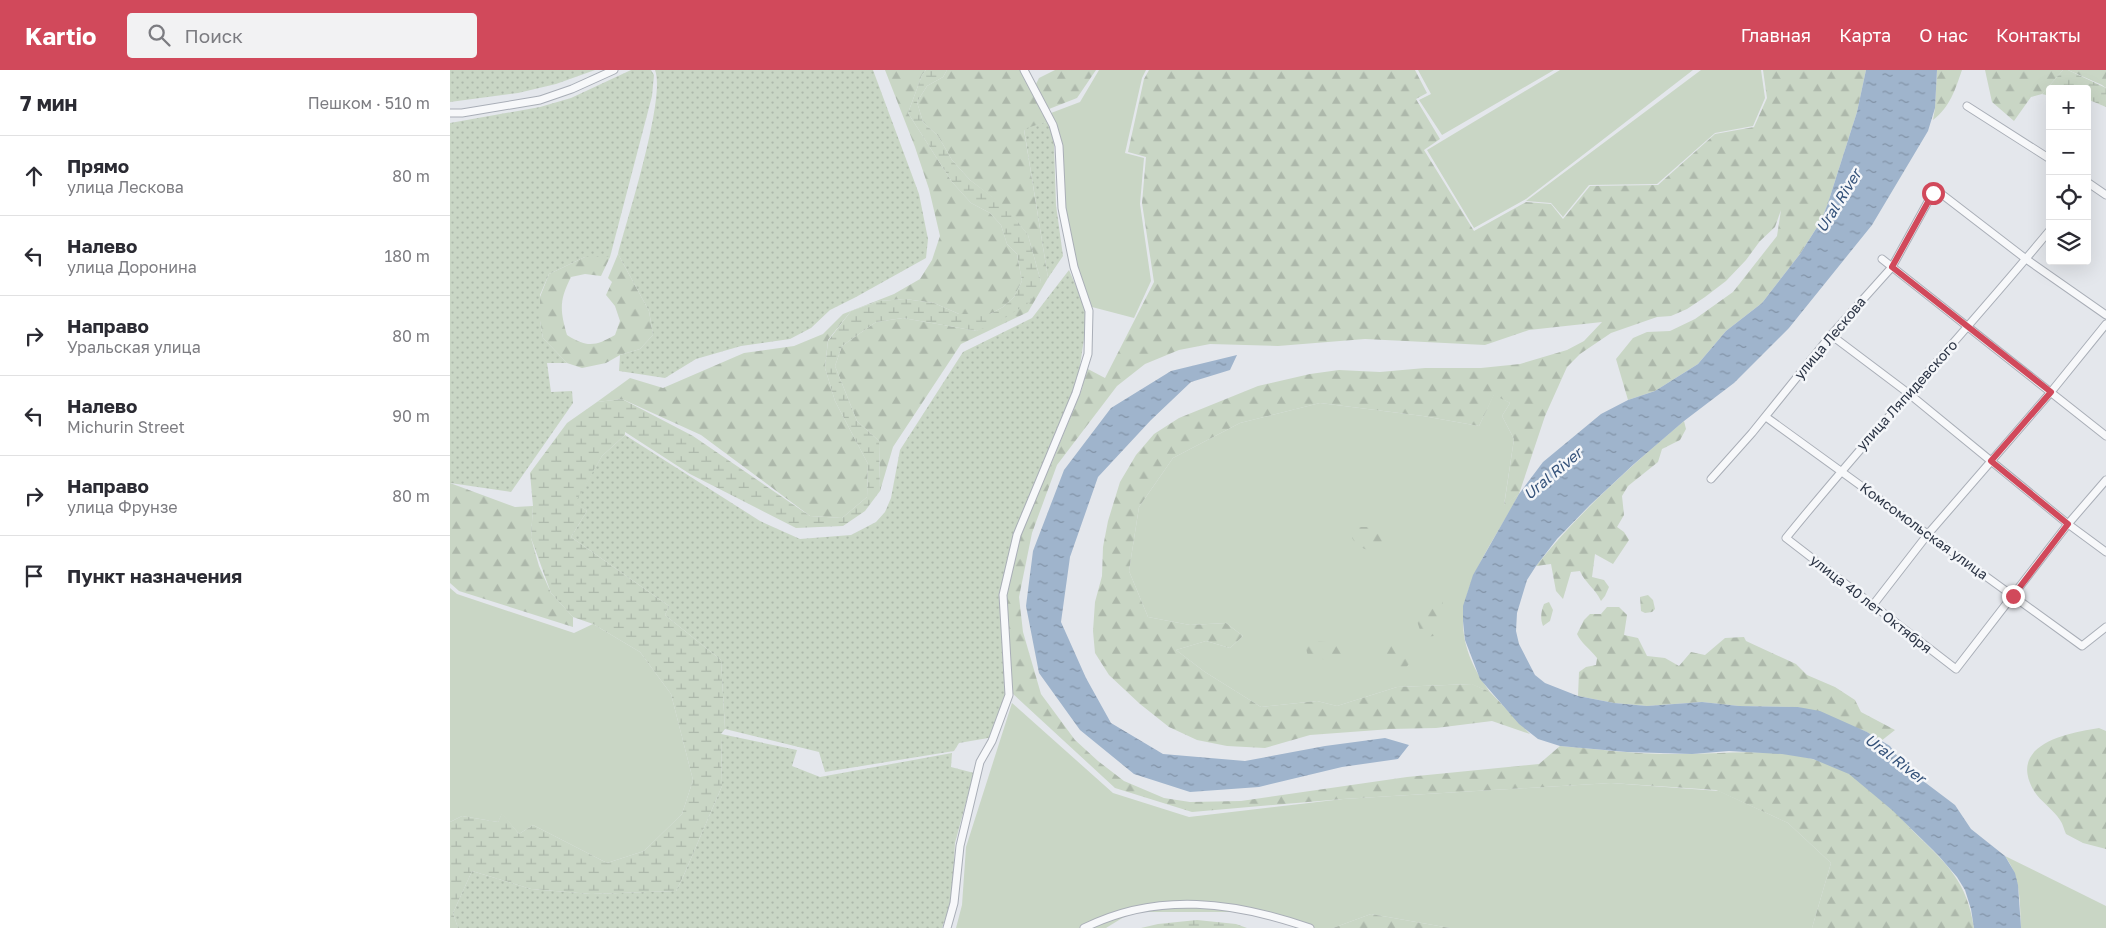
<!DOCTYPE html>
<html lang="ru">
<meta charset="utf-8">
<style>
:root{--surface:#fff;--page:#f2f2f3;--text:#2b2b33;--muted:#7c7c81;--line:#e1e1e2;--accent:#d1495b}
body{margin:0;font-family:"Golos Text",sans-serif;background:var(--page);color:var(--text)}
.controls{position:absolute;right:15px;top:15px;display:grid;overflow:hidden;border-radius:5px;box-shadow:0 5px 20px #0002}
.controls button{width:45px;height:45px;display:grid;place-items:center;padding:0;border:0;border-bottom:1px solid var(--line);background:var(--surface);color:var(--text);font:25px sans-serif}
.stop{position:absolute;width:15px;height:15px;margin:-11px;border:4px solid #d1495b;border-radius:50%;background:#fff}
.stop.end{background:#d1495b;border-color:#fff;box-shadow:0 1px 5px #0008}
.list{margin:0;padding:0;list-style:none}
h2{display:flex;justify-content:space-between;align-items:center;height:65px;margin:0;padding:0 20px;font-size:21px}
h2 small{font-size:16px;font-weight:400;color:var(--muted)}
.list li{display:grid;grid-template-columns:32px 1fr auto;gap:15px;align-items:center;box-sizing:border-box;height:80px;padding:0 20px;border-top:1px solid var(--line)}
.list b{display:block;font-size:19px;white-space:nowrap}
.list p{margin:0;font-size:16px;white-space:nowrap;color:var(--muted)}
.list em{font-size:16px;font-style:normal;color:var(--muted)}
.icon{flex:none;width:28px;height:28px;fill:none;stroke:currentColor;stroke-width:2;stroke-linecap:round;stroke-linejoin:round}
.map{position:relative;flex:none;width:1656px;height:858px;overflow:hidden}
header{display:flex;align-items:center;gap:30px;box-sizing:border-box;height:70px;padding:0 25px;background:var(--accent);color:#fff}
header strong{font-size:24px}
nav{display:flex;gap:28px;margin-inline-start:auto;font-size:18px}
.search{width:350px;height:45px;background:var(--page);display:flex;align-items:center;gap:12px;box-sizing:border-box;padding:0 18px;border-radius:5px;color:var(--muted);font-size:19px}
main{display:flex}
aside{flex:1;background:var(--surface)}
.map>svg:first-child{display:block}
.grass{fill:#c9d6c5}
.forest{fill:url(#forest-firs)}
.wetland{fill:url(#wetland-marsh)}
.garden{fill:url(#garden-dots)}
.water{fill:url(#water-ripples)}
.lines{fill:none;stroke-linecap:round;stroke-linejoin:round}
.street-casing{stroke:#a9aeb7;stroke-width:9}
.street{stroke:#f7f8fa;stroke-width:7}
.route{stroke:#d1495b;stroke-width:6}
.labels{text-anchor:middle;stroke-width:5;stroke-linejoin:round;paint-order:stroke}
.street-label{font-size:14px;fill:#2b3445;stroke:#f4f6f9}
.water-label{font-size:15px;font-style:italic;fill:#34527a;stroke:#f4f6f9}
</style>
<header>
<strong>Kartio</strong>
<div class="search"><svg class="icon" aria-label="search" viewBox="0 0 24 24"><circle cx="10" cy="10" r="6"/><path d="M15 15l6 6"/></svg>Поиск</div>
<nav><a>Главная</a><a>Карта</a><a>О нас</a><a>Контакты</a></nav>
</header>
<main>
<aside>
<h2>7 мин<small>Пешком · 510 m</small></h2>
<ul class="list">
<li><svg class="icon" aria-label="ahead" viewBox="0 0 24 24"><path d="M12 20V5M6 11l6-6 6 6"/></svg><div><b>Прямо</b><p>улица Лескова</p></div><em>80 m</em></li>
<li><svg class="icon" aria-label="left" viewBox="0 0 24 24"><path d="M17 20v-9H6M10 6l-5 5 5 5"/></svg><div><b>Налево</b><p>улица Доронина</p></div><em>180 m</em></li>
<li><svg class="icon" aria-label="right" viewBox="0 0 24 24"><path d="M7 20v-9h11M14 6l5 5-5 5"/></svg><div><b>Направо</b><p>Уральская улица</p></div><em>80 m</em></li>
<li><svg class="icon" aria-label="left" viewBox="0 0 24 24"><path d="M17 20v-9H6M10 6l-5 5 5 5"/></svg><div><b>Налево</b><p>Michurin Street</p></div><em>90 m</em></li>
<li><svg class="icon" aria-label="right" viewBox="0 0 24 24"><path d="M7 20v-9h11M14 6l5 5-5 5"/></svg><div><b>Направо</b><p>улица Фрунзе</p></div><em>80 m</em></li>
<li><svg class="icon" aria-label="arrive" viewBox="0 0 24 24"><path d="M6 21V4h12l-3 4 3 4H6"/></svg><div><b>Пункт назначения</b></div></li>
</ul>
</aside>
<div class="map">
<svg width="1656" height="858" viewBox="0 0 1656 858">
<defs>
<pattern id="forest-firs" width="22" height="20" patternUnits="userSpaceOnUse" patternTransform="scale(1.25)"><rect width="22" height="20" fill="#c9d6c5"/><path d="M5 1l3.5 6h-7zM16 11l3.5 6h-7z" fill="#adb8ab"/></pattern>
<pattern id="wetland-marsh" width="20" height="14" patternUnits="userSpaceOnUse" patternTransform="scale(1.25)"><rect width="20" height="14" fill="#c9d6c5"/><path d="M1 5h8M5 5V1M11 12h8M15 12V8" fill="none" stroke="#adb8ab"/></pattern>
<pattern id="garden-dots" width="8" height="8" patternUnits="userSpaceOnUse" patternTransform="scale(1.25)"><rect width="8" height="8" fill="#c9d6c5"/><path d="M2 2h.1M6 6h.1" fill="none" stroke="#adb8ab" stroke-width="1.8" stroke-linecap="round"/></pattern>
<pattern id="water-ripples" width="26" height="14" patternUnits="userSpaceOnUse" patternTransform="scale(1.25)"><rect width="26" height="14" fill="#9fb4cc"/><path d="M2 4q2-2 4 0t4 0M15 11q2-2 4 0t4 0" fill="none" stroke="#8293a7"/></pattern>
</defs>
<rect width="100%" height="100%" fill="#e4e7ec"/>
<path class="grass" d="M 649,0 L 696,0 L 692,8 L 675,83 L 694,88 L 690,134 L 701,211 L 684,248 L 642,237 L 624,186 L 615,134 L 612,85 L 607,56 L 601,43 L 630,32 Z
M 968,0 L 1104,0 L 992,65 L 969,30 L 981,24 Z
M 1110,0 L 1243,0 L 1076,129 L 1024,158 L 977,80 Z
M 1251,0 L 1311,0 L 1315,28 L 1303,56 L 1265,63 L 1207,114 L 1139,115 L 1113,147 L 1101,133 L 1076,131 Z
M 1044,324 L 1060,333 L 1052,346 L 1064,369 L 1054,435 L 1069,424 C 1032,495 981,543 1040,622 L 1021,614 L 947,617 L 887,636 L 867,631 L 811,637 L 755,602 L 726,580 L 756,571 L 780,578 L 793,566 L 776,553 L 740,555 L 698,547 L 679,501 L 689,437 L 723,388 L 790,353 L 870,333 L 973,346 L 1029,356 Z
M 0,518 L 7,524 L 124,563 L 143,554 L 190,582 L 221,624 L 243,710 L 232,744 L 194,781 L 157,793 L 83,755 L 69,764 L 52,744 L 48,752 L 12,746 L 0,752 Z
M 562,633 L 663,723 L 739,747 L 893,729 L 1161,713 L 1269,721 L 1338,753 L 1381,793 L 1362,858 L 1000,858 L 921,844 L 883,858 L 846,858 L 812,842 L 682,842 L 656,858 L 506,858 L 512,835 L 516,777 Z
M 1555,786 L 1656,836 L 1656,858 L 1571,858 C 1570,832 1571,808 1555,786 Z"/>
<path class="forest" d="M 435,0 L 476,0 L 472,5 L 458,43 L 502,112 L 521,133 L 540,143 L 551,155 L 557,174 L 567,184 L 572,211 L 564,227 L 553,237 L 540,244 L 509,244 L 484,233 L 455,229 L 429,231 L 401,241 L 378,270 L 375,298 L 385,331 L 418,394 L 417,427 L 392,448 L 360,446 L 251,365 L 172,329 L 147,332 L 180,308 L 213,318 L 294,283 L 344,276 L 373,264 L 393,244 L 444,224 L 470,209 L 482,190 L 490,166 L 479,119 L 465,77 Z
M 497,0 L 573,0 L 599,51 L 574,60 L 598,208 L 578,242 L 511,274 L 443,377 L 430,421 L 429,371 L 407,351 L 385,296 L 392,276 L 426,252 L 453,248 L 527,261 L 591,212 L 578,165 L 556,138 L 520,110 L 502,90 L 488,66 L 473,52 L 467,32 L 477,16 L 493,7 Z
M 605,0 L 646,0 L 627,28 L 599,39 L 586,14 L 589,8 Z
M 699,0 L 965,0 L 977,23 L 966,29 L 990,69 L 974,80 L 1024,161 L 1076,132 L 1101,134 L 1113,149 L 1140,116 L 1208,115 L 1265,64 L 1304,57 L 1317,28 L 1313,0 L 1416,0 L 1407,42 L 1378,133 L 1371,151 L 1350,184 L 1312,233 L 1276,261 L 1248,294 L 1205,321 L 1178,330 L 1166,289 L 1183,268 L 1197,262 L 1220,261 L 1245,249 L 1283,222 L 1327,166 L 1331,140 L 1325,157 L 1310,171 L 1296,190 L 1276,211 L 1255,227 L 1237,239 L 1221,246 L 1207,247 L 1161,263 L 1130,284 L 1117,297 L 1095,346 L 1069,424 L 1054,436 L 1064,369 L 1052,346 L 1060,333 L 1044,325 L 1029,356 L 973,346 L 870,333 L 790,353 L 723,388 L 689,437 L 679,501 L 698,547 L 740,555 L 776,553 L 793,566 L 780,578 L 756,571 L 726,580 L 755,602 L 811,637 L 867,631 L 887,636 L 947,617 L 1022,614 L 1040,622 L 1080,664 L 1042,651 L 986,658 L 941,659 L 860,665 L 815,678 L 777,676 L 747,670 L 719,657 L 690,634 L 659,605 L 645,583 L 643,561 L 645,532 L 652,506 L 653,477 L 658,451 L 670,412 L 686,385 L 704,364 L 729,348 L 808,316 L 860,304 L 889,300 L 930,302 L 975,298 L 1031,298 L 1070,294 L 1117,280 L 1134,271 L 1152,252 L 1079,260 L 1035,275 L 915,269 L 828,276 L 760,274 L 729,280 L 695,294 L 667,316 L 607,395 L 582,463 L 569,527 L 573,562 L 591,624 L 625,670 L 648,691 L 674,711 L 714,728 L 740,732 L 791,731 L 957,707 L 1089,694 L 1110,676 C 1147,679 1183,684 1220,684 C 1281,685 1341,672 1398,703 C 1424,717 1446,743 1466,764 C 1498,795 1517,812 1524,858 L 1362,858 L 1381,793 L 1338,753 L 1266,720 L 1161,713 L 893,729 L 742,742 L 665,718 L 562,623 L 554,523 L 568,464 L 602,392 L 632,319 L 636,298 L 655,308 L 704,212 L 692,133 L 696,87 L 678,82 L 694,9 Z
M 1487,0 L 1512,0 C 1505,20 1500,37 1483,50 L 1485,38 Z
M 1535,0 L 1613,0 L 1592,24 L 1581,27 L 1564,51 L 1542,32 Z
M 1618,0 L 1656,0 L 1656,18 L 1652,15 Z
M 168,184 L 199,241 L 203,265 L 190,279 L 170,285 L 156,293 L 132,298 L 117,293 L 93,268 L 90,251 L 90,227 L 99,204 L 135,187 L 160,187 L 151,206 L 135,204 L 121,207 C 109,231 110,240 117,265 C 137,278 146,276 165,265 L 170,251 L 165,236 L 156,225 L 162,212 L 158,208 Z
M 1234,351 L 1236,359 L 1230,370 L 1212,379 L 1208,392 L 1178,416 L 1172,426 L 1174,445 L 1167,457 L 1174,462 L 1179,470 L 1163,494 L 1145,484 L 1142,507 L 1154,510 L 1159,517 L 1155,526 L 1151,531 C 1145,518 1135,513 1130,501 L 1121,502 L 1113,529 L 1106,521 L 1101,494 L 1086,496 C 1129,442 1181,396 1234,351 Z
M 0,413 L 65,437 L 83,436 L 81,468 L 89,496 L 101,523 L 123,547 L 123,557 L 9,521 L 0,513 Z
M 907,457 L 931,457 C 937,465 943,469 937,479 C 922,483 909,480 902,468 Z
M 985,523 L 993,531 L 988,559 L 984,566 L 975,567 L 972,566 L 967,551 C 974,543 977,527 985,523 Z
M 1198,525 L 1203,530 L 1205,539 L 1202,542 L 1195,543 L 1191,541 L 1190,527 Z
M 1099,532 L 1103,540 L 1100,551 L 1093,556 C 1090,548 1091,542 1094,534 Z
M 1157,537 L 1169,537 L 1177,545 L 1174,565 L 1188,568 L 1197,586 L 1215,588 L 1229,596 L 1241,582 L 1255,585 L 1275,568 L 1294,567 L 1296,571 L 1346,594 L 1357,605 L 1385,617 L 1405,630 L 1411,642 L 1445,660 L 1431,671 L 1417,662 L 1348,637 L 1289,636 L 1252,632 L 1197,636 L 1164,633 L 1128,626 L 1129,602 L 1136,597 L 1146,595 L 1147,588 C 1140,579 1131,573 1127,564 L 1134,550 L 1140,544 L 1151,544 Z
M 863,571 L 903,574 L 906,586 L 877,590 L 858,586 L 855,575 Z
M 936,572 L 949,573 L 960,587 L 959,594 L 954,600 L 942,601 L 930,588 L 931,577 Z
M 1649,658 L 1656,661 L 1656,779 L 1633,773 L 1616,764 C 1614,760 1613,754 1610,750 C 1603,739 1591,732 1584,721 C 1557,675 1616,663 1649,658 Z
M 921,844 L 1000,858 L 883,858 Z"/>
<path class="wetland" d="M 476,0 L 497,0 L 493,7 L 477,16 L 467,32 L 473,52 L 488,66 L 502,90 L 520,110 L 556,137 L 578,165 L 591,212 L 580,232 L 550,251 L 527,261 L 453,248 L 426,252 L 392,276 L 385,296 L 407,351 L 429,371 L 430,421 L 415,441 L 393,456 L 346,458 L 240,404 L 175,362 L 175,365 L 152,386 L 126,433 L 137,441 L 121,467 L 219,536 L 215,545 L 271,590 L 275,659 L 271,664 L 272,716 L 233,807 L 226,821 L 141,824 L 81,819 L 22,801 L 3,843 L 8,858 L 0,858 L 0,752 L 12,746 L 48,752 L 52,743 L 69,764 L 83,755 L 157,793 L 194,781 L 232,744 L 243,710 L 221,624 L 190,582 L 143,554 L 123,547 L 101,523 L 81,468 L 83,436 L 80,403 L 117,353 L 147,332 L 172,329 L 243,366 L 360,446 L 392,448 L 417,427 L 418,394 L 385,331 L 375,298 L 378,271 L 401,241 L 429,231 L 455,229 L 484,233 L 509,244 L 540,244 L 553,237 L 564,227 L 572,211 L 567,184 L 557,174 L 551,155 L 540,143 L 521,133 L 502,112 L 458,43 L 472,5 Z
M 1613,0 L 1618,0 L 1656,18 L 1656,37 L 1637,29 L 1637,19 L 1600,19 L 1600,26 L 1592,24 Z
M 747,850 L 786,854 L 797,858 L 691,858 L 708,854 Z"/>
<path class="garden" d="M 0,0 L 145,0 L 106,14 L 68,23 L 0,32 Z
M 181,0 L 201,0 L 204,5 L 202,26 L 160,187 L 135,187 L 99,204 L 90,225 L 90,251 L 93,268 L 117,293 L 97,293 L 101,322 L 122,321 L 123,333 L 61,422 L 0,413 L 0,53 L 90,37 L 121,28 Z
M 205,0 L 423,0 L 469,124 L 478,169 L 476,188 L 406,227 L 380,240 L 361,258 L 340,269 L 291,276 L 246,289 L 215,308 L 169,301 L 170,285 L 190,279 L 203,265 L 199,241 L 168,184 C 177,150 216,28 205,0 Z
M 599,51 L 604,74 L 606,135 L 613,186 L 598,208 L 574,59 Z
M 619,200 L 638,243 L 627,315 L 565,463 L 550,523 L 558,625 L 544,667 L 509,673 L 504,681 L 375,702 L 369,682 L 275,659 L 271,590 L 215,545 L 219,536 L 121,467 L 137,441 L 125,433 L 152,386 L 175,365 L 310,451 L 350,469 L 401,465 L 426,452 L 435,442 L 441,428 L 450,380 L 513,282 L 582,248 Z
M 271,664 L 347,680 L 342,696 L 370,707 L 502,683 L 501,697 L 524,703 L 505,773 L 502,829 L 492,858 L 8,858 L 3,843 L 22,801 L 81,819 L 141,824 L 226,821 L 233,807 L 272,716 Z"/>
<path class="water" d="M 1416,0 L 1487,0 L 1485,38 L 1478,61 L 1422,155 L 1339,258 L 1284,313 L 1234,351 L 1184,394 L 1140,435 L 1107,469 L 1086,496 L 1077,510 L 1067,543 L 1066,561 L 1069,574 L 1085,605 L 1095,613 L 1128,626 L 1164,633 L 1197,636 L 1252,632 L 1289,636 L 1348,637 L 1370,641 L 1417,662 L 1440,676 L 1456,698 L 1505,735 L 1521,759 L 1555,786 L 1565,803 L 1568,815 L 1571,858 L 1524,858 L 1521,839 L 1515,820 L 1507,807 L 1488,785 L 1442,740 L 1399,704 L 1363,689 L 1332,684 L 1279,681 L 1242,684 L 1177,682 L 1110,676 L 1088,669 L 1069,654 L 1030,609 L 1015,570 L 1013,551 L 1013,536 L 1023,505 L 1069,424 L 1093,392 L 1151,344 L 1178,330 L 1205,321 L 1248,294 L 1276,261 L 1312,233 L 1350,184 L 1371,151 L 1378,133 L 1407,42 Z
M 787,285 L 780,300 L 741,312 L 701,350 L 648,407 L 620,487 L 611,552 L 636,608 L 661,653 L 713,684 L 795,691 L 875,676 L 935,668 L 959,675 L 948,689 L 892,697 L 809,717 L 740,722 L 684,704 L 630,660 L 589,603 L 576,536 L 583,481 L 614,400 L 661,338 L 721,301 Z"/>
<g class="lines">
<g class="street-casing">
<path id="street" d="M 1517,36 L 1600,89
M 0,43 L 12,43 L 90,30 L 122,19 L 164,0
M 1637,112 L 1656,125
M 1600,160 C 1513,265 1421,363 1336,468 L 1506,599 L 1618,454 L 1656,410
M 1432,189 L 1656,366
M 1381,265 L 1458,323 L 1618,454 L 1656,482
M 1316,347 L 1632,576 L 1656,557
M 1261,409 L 1302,363 L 1381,265 L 1442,197 L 1485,119 L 1576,189 L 1656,245
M 1423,535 L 1478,464 L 1601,322 L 1656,254
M 497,858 L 504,833 L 510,776 L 530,692 L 542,671 L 559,625 L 553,525 L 567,465 L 626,323 L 638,284 L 639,241 L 624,197 L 612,138 L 609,76 L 603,55 L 574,0
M 634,858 C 708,821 785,832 860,858"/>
</g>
<use href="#street" class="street"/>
</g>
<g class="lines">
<path class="route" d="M 1483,123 L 1442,197 L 1601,322 L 1541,391 L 1618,454 L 1563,526"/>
</g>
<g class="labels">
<g class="street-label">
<text transform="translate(1380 268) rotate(-50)" y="5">улица Лескова</text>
<text transform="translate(1457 325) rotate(-48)" y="5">улица Ляпидевского</text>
<text transform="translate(1474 461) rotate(36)" y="5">Комсомольская улица</text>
<text transform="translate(1421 534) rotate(38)" y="5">улица 40 лет Октября</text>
</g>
<g class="water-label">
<text transform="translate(1389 131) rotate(-58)" y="5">Ural River</text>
<text transform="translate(1103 404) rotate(-40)" y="5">Ural River</text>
<text transform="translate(1445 689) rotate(37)" y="5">Ural River</text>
</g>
</g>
</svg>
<div class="controls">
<button>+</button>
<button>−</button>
<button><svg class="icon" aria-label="locate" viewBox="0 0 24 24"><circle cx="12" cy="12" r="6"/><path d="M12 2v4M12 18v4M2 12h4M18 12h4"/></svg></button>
<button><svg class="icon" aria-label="layers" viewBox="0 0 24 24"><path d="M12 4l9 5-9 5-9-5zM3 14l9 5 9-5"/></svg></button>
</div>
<div class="stop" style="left:1483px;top:123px"></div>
<div class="stop end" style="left:1563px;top:526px"></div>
</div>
</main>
